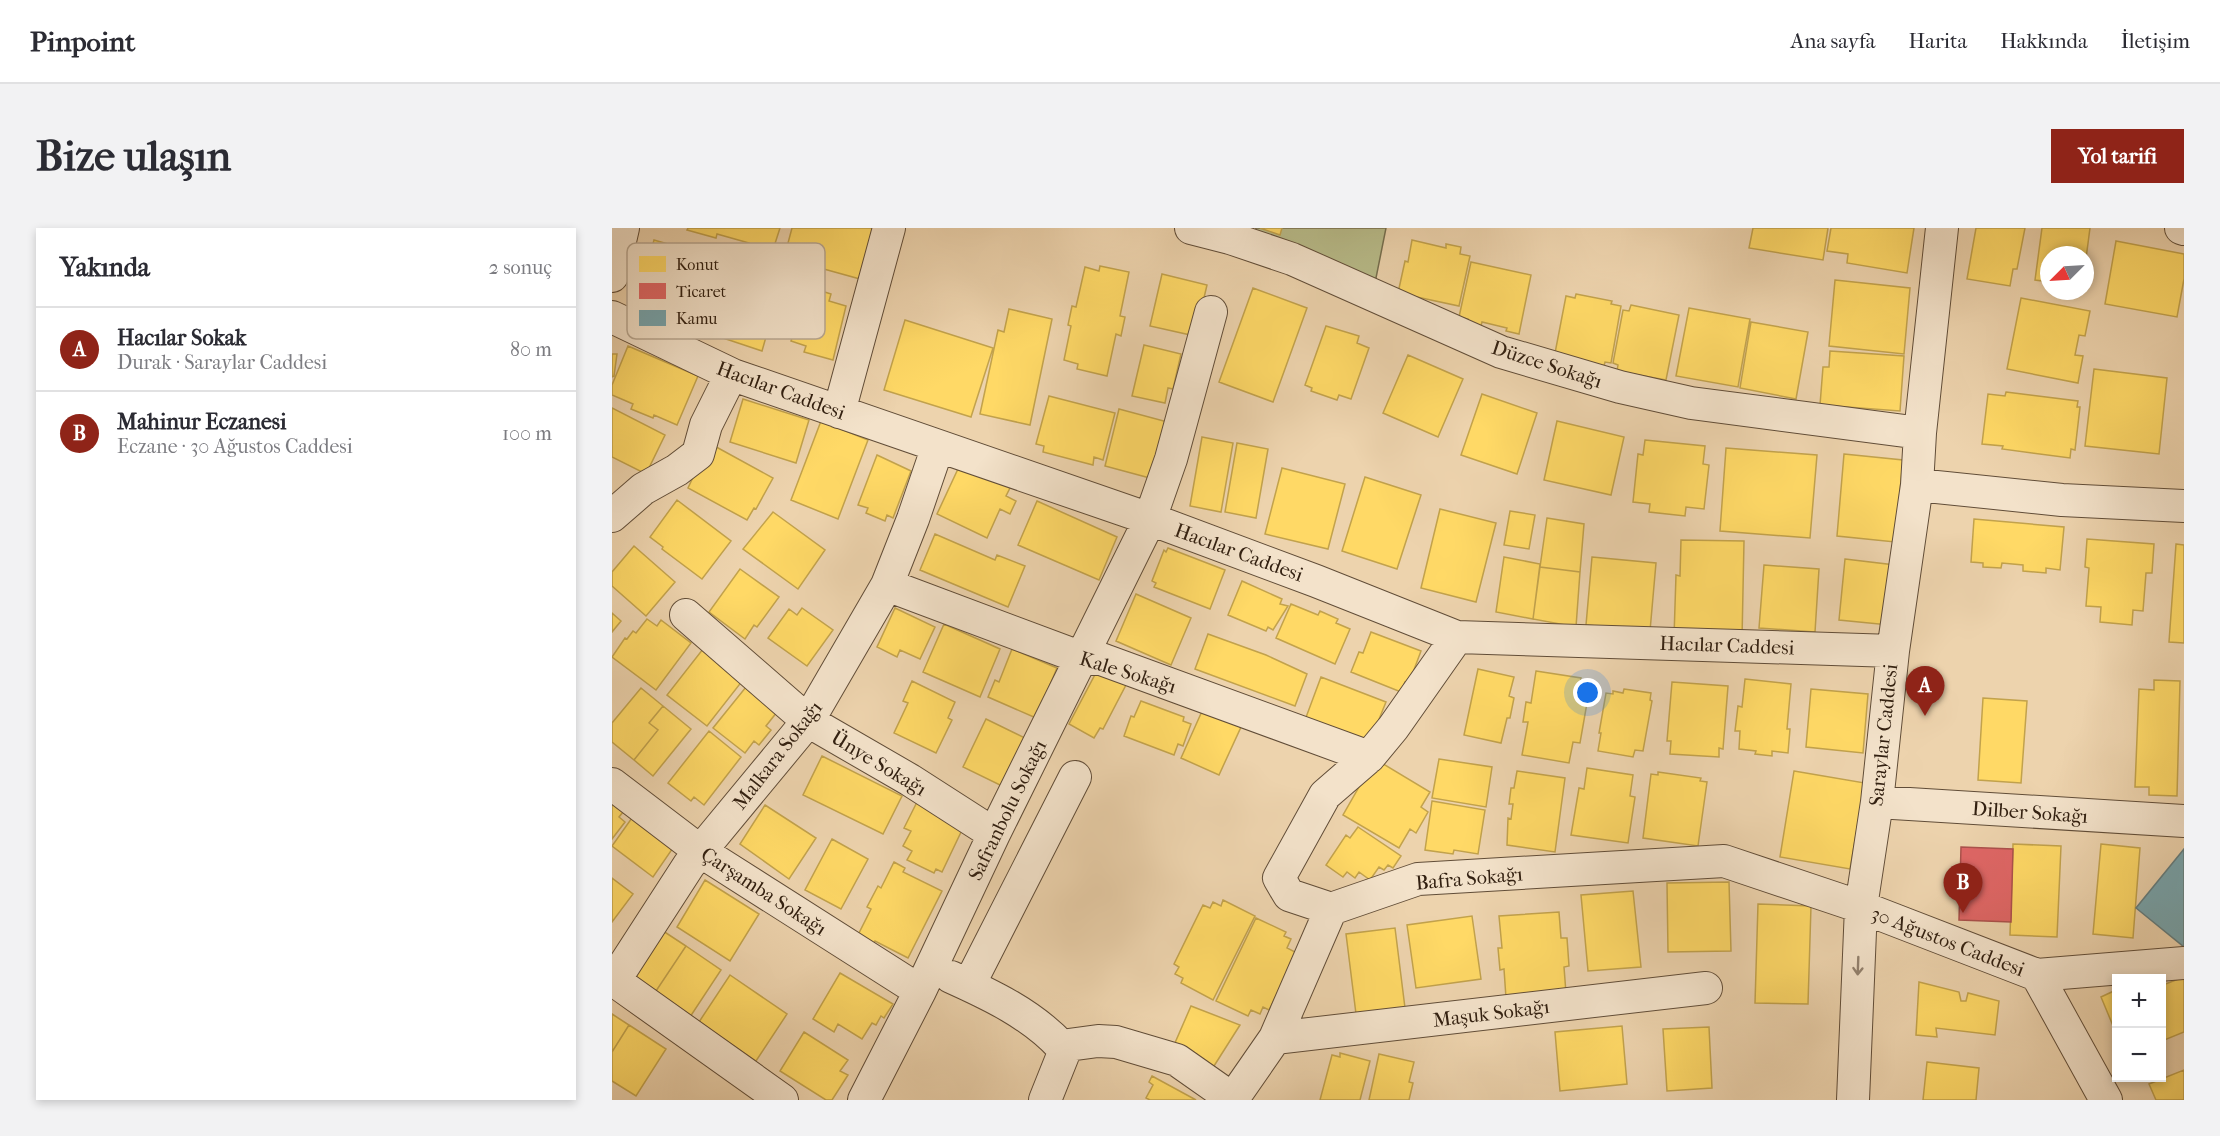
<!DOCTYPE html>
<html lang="tr">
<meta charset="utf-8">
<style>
:root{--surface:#fff;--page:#f2f2f3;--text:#2b2b33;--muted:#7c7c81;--line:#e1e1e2;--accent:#8f2418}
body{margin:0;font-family:"IM FELL French Canon",serif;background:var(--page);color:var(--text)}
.controls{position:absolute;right:18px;bottom:18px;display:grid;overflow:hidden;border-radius:0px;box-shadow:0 3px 9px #0003}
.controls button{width:54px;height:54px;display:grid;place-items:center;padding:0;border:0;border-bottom:2px solid var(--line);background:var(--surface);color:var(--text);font:30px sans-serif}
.compass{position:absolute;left:1428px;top:18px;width:54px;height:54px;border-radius:50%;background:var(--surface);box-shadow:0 3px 9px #0003;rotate:246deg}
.you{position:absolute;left:976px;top:465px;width:21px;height:21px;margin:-15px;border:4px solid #fff;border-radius:50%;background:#1a73e8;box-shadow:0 0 0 9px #1a73e833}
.badge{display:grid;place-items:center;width:39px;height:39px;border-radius:50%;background:var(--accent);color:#fff;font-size:20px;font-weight:700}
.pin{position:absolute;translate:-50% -50px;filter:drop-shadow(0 2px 3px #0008)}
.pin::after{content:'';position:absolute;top:32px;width:21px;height:18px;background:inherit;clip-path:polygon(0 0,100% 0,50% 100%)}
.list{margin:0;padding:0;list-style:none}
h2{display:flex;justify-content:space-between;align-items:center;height:78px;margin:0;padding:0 24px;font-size:26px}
h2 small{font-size:20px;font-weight:400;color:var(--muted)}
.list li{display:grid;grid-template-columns:39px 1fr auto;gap:18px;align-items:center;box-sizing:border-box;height:84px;padding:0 24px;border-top:2px solid var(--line)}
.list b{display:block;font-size:22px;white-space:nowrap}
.list p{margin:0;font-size:20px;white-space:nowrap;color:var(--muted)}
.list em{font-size:20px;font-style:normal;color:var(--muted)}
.map{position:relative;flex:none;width:1572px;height:872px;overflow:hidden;border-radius:0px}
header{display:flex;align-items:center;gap:36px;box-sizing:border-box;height:84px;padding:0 30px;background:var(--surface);border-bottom:2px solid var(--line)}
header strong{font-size:28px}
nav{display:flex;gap:33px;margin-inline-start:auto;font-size:21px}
.intro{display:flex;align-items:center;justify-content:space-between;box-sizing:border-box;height:144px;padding:0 36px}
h1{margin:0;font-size:42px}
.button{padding:15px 27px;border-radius:0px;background:var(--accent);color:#fff;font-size:21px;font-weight:700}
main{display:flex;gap:36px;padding:0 36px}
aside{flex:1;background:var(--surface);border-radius:0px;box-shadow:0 3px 9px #0003}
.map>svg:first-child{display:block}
.green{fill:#b8bc8a;stroke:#756e4e;stroke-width:1.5}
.homes{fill:#ffd966;stroke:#c2a24c;stroke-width:1.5}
.shops{fill:#e06666;stroke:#ac514c;stroke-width:1.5}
.public{fill:#76a5af;stroke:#627d80;stroke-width:1.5}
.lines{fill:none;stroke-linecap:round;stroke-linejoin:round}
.minor-casing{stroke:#614d38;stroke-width:34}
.minor{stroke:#f3e2ca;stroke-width:32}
.oneway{stroke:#92816e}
.labels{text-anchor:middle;stroke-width:6;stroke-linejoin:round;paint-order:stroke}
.street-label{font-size:20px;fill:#322011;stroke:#f3e2ca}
.key{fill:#f3e2ca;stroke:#b9a892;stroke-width:1.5}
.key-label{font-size:16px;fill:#322011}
</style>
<header>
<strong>Pinpoint</strong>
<nav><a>Ana sayfa</a><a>Harita</a><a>Hakkında</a><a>İletişim</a></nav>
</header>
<div class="intro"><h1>Bize ulaşın</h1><a class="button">Yol tarifi</a></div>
<main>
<aside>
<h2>Yakında<small>2 sonuç</small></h2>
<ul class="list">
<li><span class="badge">A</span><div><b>Hacılar Sokak</b><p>Durak · Saraylar Caddesi</p></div><em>80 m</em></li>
<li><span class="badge">B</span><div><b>Mahinur Eczanesi</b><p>Eczane · 30 Ağustos Caddesi</p></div><em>100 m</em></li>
</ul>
</aside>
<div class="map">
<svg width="1572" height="872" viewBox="0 0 1572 872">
<rect width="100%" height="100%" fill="#edd3ad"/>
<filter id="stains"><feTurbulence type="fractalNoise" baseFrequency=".00333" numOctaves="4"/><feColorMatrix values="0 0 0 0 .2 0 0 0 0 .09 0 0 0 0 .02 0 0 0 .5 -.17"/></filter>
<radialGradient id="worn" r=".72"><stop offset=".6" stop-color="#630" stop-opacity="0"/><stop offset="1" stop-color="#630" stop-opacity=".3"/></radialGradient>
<path class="green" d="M 644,0 L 774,0 L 762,60 L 642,9 Z"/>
<path class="homes" d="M 76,0 L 168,0 L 159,28 L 135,20 L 137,15 L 105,6 L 104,10 L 75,2 Z
M 180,0 L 262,0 L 248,51 L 172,30 Z
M 648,0 L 670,0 L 668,7 Z
M 1141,0 L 1216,0 L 1211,32 L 1137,20 Z
M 1219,0 L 1302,0 L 1295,45 L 1235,35 L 1236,26 L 1215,23 Z
M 1364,0 L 1413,0 L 1405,41 L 1401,41 L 1398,58 L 1355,51 Z
M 1430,0 L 1478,0 L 1473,38 L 1473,27 L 1437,27 L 1437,54 L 1423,52 Z
M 42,12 L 94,27 L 76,89 L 60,84 L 61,81 L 51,78 L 52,73 L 33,67 L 43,34 L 37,32 Z
M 800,12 L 834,20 L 834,16 L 849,19 L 848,26 L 858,28 L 847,78 L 786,65 L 793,33 L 796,34 Z
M 1504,13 L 1572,26 L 1572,51 L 1565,89 L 1493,76 Z
M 97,30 L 169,56 L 150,123 L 75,98 Z
M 859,34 L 919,47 L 907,106 L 894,103 L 895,100 L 870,94 L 869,98 L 855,95 L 856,91 L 847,89 Z
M 488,38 L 517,44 L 508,88 L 513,89 L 509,108 L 504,106 L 495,148 L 465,141 L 466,136 L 452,132 L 459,98 L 456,97 L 460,78 L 464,79 L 473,39 L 487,43 Z
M 550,46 L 595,57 L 583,108 L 538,98 Z
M 1223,52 L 1298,60 L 1292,126 L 1217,118 Z
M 200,60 L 219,66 L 217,73 L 234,78 L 221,132 L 192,124 L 194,118 L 179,113 L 193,65 L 198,67 Z
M 641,60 L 695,80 L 661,174 L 607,154 Z
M 964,66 L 1000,73 L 999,76 L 1009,78 L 999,135 L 993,134 L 992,138 L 953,130 L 943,125 L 954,68 L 963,70 Z
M 1409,70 L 1478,83 L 1473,108 L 1467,107 L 1463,127 L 1471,128 L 1466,155 L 1395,141 Z
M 1019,77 L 1067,87 L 1054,152 L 1005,143 L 1006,137 L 1001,135 L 1011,82 L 1017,83 Z
M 1077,80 L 1138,91 L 1126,159 L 1064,148 Z
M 397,81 L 440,91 L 418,197 L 368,186 L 386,102 L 392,104 Z
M 293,92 L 381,120 L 359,189 L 272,162 Z
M 1139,94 L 1196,104 L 1184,171 L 1128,160 Z
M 714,98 L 747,108 L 745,115 L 757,120 L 739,171 L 727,167 L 725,172 L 699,163 L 700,160 L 693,157 Z
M 532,117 L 569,126 L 561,161 L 556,160 L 553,175 L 520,168 Z
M 16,118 L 86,148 L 65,197 L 42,187 L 41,190 L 19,181 L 21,176 L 0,167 L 0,157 Z
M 1218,123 L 1292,128 L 1288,183 L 1208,177 L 1211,139 L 1217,139 Z
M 0,126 L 5,126 L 2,148 L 0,149 Z
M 796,127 L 851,151 L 826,209 L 771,185 Z
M 1482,141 L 1555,150 L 1547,226 L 1473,218 Z
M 1394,164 L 1466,173 L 1465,179 L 1468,179 L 1463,222 L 1459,221 L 1458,230 L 1390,221 L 1391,218 L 1370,216 L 1376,166 L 1393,168 Z
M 870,166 L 925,185 L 905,246 L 849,227 Z
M 437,168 L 503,185 L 491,232 L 482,229 L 481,237 L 431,224 L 432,218 L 424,216 Z
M 131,171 L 197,192 L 184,235 L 118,214 Z
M 0,180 L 53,207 L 34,246 L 0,229 Z
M 507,181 L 563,196 L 549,253 L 493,238 Z
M 209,193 L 256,212 L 226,291 L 179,272 Z
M 945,193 L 1012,209 L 999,267 L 932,252 Z
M 590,209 L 621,215 L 609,284 L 578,278 Z
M 1033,212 L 1093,218 L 1091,236 L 1097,237 L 1092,281 L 1074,279 L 1073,288 L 1037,284 L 1038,276 L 1021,274 L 1026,226 L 1031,227 Z
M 97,215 L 161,250 L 144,281 L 142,280 L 135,292 L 76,260 Z
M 625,215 L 656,221 L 644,290 L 613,284 Z
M 1114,220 L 1205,227 L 1198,310 L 1108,303 Z
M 1232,226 L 1291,232 L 1283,314 L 1225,308 Z
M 265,227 L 299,243 L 281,290 L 275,287 L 273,293 L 254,285 L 256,280 L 246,277 Z
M 352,228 L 402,252 L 394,268 L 404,273 L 398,286 L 388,281 L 375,310 L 325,286 Z
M 670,240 L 733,256 L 716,321 L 653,306 Z
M 753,249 L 809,267 L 785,341 L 730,323 Z
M 65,272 L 119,313 L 90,351 L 50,321 L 51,319 L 38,309 Z
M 425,273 L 505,309 L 487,352 L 406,317 Z
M 828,281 L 884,295 L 864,374 L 809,360 Z
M 898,283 L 923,287 L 917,321 L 892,317 Z
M 161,284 L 213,322 L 186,361 L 131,321 Z
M 935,290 L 972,296 L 968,344 L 928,339 Z
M 1362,291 L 1452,299 L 1448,342 L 1434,340 L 1434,345 L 1411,343 L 1411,337 L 1390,335 L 1389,340 L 1371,339 L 1371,335 L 1359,334 Z
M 323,306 L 383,332 L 385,327 L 413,338 L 396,379 L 308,342 Z
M 1475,311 L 1542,316 L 1540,345 L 1534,345 L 1531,383 L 1521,382 L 1520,397 L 1488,394 L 1489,379 L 1474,378 L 1477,340 L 1473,339 Z
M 1069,312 L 1132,313 L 1130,411 L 1062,409 L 1064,347 L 1068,348 Z
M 1564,316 L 1572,317 L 1572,415 L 1557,414 Z
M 22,318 L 63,354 L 34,388 L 0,358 L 0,344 Z
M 556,320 L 613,342 L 598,381 L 542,359 L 544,355 L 540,353 L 552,322 L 554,324 Z
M 892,329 L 928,336 L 921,391 L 884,384 Z
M 980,329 L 1044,335 L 1038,403 L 974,397 Z
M 1233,331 L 1283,337 L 1277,397 L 1227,392 Z
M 1152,337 L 1207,341 L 1203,404 L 1147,400 Z
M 928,339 L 968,344 L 964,399 L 921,391 Z
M 128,341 L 167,369 L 145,399 L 142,397 L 133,411 L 97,384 Z
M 630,353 L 670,371 L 668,376 L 676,378 L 661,402 L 656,399 L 654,403 L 616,387 Z
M 524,366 L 579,390 L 559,437 L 504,413 Z
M 679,376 L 706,387 L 708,383 L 726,391 L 724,395 L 738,401 L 723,436 L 664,410 Z
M 190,380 L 221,402 L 195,438 L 156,410 L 177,381 L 185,387 Z
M 283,380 L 323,399 L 308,431 L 288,422 L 285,429 L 265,419 Z
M 0,385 L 9,393 L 0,404 Z
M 35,391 L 45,398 L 49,392 L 79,415 L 44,462 L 0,429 L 13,410 L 15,411 L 21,403 L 24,405 Z
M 332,396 L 388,421 L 368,469 L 311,444 Z
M 759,404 L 809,423 L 797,455 L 793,454 L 789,464 L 739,444 L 747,424 L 751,425 Z
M 596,406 L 654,427 L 695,446 L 683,478 L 583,441 Z
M 91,421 L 131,452 L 95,498 L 55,467 Z
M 400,421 L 445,440 L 424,490 L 376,469 L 383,452 L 387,454 Z
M 487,439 L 515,455 L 491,501 L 488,500 L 482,510 L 457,496 Z
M 866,441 L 902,449 L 897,468 L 902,470 L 898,490 L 895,490 L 889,515 L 852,507 Z
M 924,443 L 969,450 L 966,473 L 975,475 L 968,515 L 961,514 L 957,535 L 910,527 L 916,494 L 911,494 L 914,474 L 919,475 Z
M 709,449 L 774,474 L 757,516 L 693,492 Z
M 1133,451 L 1179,456 L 1175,501 L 1178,501 L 1176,525 L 1160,523 L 1160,528 L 1143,526 L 1144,523 L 1127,521 L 1128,503 L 1123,503 L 1126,478 L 1130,479 Z
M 1542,452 L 1568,453 L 1565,568 L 1537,567 L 1537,559 L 1523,559 L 1527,461 L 1542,462 Z
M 300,453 L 343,474 L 336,490 L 340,492 L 324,525 L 282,505 L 296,475 L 291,473 Z
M 1060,454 L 1116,458 L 1111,521 L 1107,520 L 1107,529 L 1058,526 L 1059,513 L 1055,513 Z
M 134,459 L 165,484 L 154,498 L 159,502 L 147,517 L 142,513 L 133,525 L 101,500 Z
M 29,460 L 51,478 L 37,495 L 46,502 L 22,532 L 0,514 L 0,495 Z
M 1012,461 L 1039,465 L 1038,472 L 1040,473 L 1031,523 L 1023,522 L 1021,529 L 986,523 L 989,505 L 987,505 L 994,465 L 1001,466 L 1001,463 L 1011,465 Z
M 1199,461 L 1256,466 L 1251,525 L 1194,519 Z
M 1371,470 L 1415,473 L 1409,555 L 1366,552 Z
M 529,473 L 572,489 L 571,493 L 579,496 L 571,518 L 566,516 L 562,527 L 512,508 L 519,488 L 522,489 Z
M 51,478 L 79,501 L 41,548 L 22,532 L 46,502 L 37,495 Z
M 591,481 L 629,499 L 607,547 L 569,530 Z
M 374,491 L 413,510 L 390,558 L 351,539 Z
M 97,503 L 129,529 L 92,577 L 82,569 L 79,573 L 56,555 Z
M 210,528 L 290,568 L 271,606 L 191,567 Z
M 763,531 L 818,564 L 809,579 L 816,584 L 804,605 L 798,601 L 787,620 L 731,587 Z
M 827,531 L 880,539 L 874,579 L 820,570 Z
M 975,540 L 1021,547 L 1018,568 L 1023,569 L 1016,615 L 959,607 L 967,560 L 972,561 Z
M 905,543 L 953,550 L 943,624 L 895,617 L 896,590 L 899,591 L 901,576 L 897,576 L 899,560 L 902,560 Z
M 1182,543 L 1253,555 L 1238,641 L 1168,629 Z
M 1046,544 L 1089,550 L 1088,553 L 1095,554 L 1086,618 L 1031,610 L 1039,546 L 1046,547 Z
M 306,572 L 350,602 L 330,644 L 324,641 L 322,645 L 295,632 L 300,623 L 291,618 L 299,603 L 292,600 Z
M 820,573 L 873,582 L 866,626 L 842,622 L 841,626 L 813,622 Z
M 0,575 L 11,584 L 7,589 L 13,594 L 0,611 Z
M 153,577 L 204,610 L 177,651 L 128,616 Z
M 22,587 L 63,617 L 41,649 L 0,618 Z
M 746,599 L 789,628 L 781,640 L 776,637 L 772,642 L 767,639 L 758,652 L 747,644 L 743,650 L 735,644 L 731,649 L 714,637 L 734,607 L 738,610 Z
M 220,611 L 256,631 L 229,681 L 193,662 Z
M 1401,616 L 1449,618 L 1445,709 L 1398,707 Z
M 1489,616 L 1528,620 L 1521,710 L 1481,706 Z
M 282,634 L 293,640 L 291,644 L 330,663 L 296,730 L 263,713 L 262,715 L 246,707 L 259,681 L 255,679 L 266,658 L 269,660 Z
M 0,650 L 21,666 L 0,694 Z
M 93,652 L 147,686 L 118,733 L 65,699 Z
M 1117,654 L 1119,723 L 1056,724 L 1055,655 Z
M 1021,663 L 1029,739 L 976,743 L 969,667 Z
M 611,672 L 643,688 L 601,772 L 569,755 L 571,750 L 563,746 L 567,739 L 562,736 L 591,677 L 598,680 L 601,674 L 609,678 Z
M 1146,676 L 1199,678 L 1196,776 L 1143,775 Z
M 947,684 L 949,710 L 955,710 L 957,738 L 952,739 L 954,765 L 894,770 L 892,741 L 888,742 L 886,720 L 890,720 L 887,688 Z
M 860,688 L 869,751 L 804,760 L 795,697 Z
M 644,690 L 674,704 L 672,708 L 679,711 L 675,720 L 685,725 L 657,782 L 651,779 L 648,786 L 639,782 L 636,788 L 604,773 Z
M 45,699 L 74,718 L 42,766 L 13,746 Z
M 783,700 L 793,780 L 744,786 L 734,706 Z
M 74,718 L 109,742 L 78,789 L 42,766 Z
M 228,745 L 281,776 L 272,790 L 269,788 L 264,797 L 260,795 L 250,811 L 226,796 L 222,804 L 201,791 Z
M 118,747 L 175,786 L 144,833 L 87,794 Z
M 1569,750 L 1572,752 L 1572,804 L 1550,813 L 1550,754 L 1551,757 Z
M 1307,754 L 1347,764 L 1349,773 L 1354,773 L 1356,765 L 1387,773 L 1383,807 L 1324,800 L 1325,809 L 1304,807 Z
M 1504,762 L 1504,805 L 1489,769 Z
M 579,778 L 628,797 L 602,838 L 559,824 Z
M 0,786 L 17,797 L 0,824 Z
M 17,797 L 54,821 L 24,868 L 0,853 L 0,824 Z
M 1010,798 L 1015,856 L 948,863 L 943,804 Z
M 1097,799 L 1100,860 L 1055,863 L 1051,801 Z
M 192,804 L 236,832 L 228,843 L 236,847 L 220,872 L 214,872 L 168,843 Z
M 728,825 L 758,833 L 748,872 L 708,872 L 720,827 L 728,829 Z
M 767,826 L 802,834 L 797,854 L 801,855 L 797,872 L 757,872 Z
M 1315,834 L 1367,840 L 1364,872 L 1311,872 Z
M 1572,842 L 1572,872 L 1544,872 L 1537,856 Z
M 540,848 L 584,872 L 538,872 L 534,870 L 541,857 L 537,854 Z"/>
<path class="shops" d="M 1349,619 L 1401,621 L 1399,694 L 1347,692 Z"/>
<path class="public" d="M 1572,621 L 1572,719 L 1524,680 Z"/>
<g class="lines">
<g class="minor-casing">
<path id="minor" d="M 579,0 L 618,10 L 680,31 L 889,124 L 1008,159 L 1079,175 L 1308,205
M 1569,0 L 1572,1
M 0,48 L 11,0
M 0,89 L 121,147 L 538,291 L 704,353 L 845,409 L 1281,423
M 227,184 L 277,0
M 1305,257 L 1450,272 L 1572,278
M 0,288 L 31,261 L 65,242 L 86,226 L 94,197 L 114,157 L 121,147
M 275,357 L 470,430 L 489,431 L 757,529
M 74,387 L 196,493 L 298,552 L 382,606
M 845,409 L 781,500 L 757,529 L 713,567 L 667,650 L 677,667 L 719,681 L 806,651 L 1112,633 L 1249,679 L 1425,747 L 1494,872
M 0,556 L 88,623 L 308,763
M 1265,574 L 1572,593
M 1425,747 L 1572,735
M 339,749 C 379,767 419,786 449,818 L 451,827 L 433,872
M 0,751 L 170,872
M 2,753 L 77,637 L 196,493 L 275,357 L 301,291 L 326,218
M 357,757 L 463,549
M 663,810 L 1094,760
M 449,818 L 486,813 L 504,814 L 565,832 L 622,872
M 252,872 L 308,763 L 382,606 L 538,291 L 559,231 L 599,84
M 620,872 L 663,810 L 719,681
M 1241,872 L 1249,679 L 1265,574 L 1281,423 L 1305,257 L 1308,205 L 1330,0"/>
</g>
<use href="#minor" class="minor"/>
</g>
<defs><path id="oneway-shaft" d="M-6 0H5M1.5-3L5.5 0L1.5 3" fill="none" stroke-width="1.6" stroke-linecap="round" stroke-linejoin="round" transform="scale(1.5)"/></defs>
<use class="oneway" href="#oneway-shaft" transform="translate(1246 738) rotate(92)"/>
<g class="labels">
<g class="street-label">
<text transform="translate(935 136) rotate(18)" y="7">Düzce Sokağı</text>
<text transform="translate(169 162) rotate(20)" y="7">Hacılar Caddesi</text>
<text transform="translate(627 324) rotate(20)" y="7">Hacılar Caddesi</text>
<text transform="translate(1115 417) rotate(2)" y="7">Hacılar Caddesi</text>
<text transform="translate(516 444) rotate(17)" y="7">Kale Sokağı</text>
<text transform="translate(1271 507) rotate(-84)" y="7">Saraylar Caddesi</text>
<text transform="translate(165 527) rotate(-52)" y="7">Malkara Sokağı</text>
<text transform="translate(267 535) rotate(31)" y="7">Ünye Sokağı</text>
<text transform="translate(395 582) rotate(-64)" y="7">Safranbolu Sokağı</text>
<text transform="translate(1418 584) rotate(4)" y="7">Dilber Sokağı</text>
<text transform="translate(857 650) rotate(-5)" y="7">Bafra Sokağı</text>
<text transform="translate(152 663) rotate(33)" y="7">Çarşamba Sokağı</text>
<text transform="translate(1336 713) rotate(21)" y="7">30 Ağustos Caddesi</text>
<text transform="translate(879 785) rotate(-7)" y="7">Maşuk Sokağı</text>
</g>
</g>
<rect x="15" y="15" width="198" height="96" rx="9" class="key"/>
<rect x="27" y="28" width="27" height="16" fill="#ffd966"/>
<rect x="27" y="55" width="27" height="16" fill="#e06666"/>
<rect x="27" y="82" width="27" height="16" fill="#76a5af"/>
<g class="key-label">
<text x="64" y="42">Konut</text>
<text x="64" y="69">Ticaret</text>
<text x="64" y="96">Kamu</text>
</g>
<rect width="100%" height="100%" filter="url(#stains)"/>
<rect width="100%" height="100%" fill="url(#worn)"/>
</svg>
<div class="controls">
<button>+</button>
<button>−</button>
</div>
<svg class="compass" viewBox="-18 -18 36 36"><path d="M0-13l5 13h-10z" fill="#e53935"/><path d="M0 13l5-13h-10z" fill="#7c7c81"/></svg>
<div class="you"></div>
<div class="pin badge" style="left:1313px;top:488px">A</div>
<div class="pin badge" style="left:1351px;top:685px">B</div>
</div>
</main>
